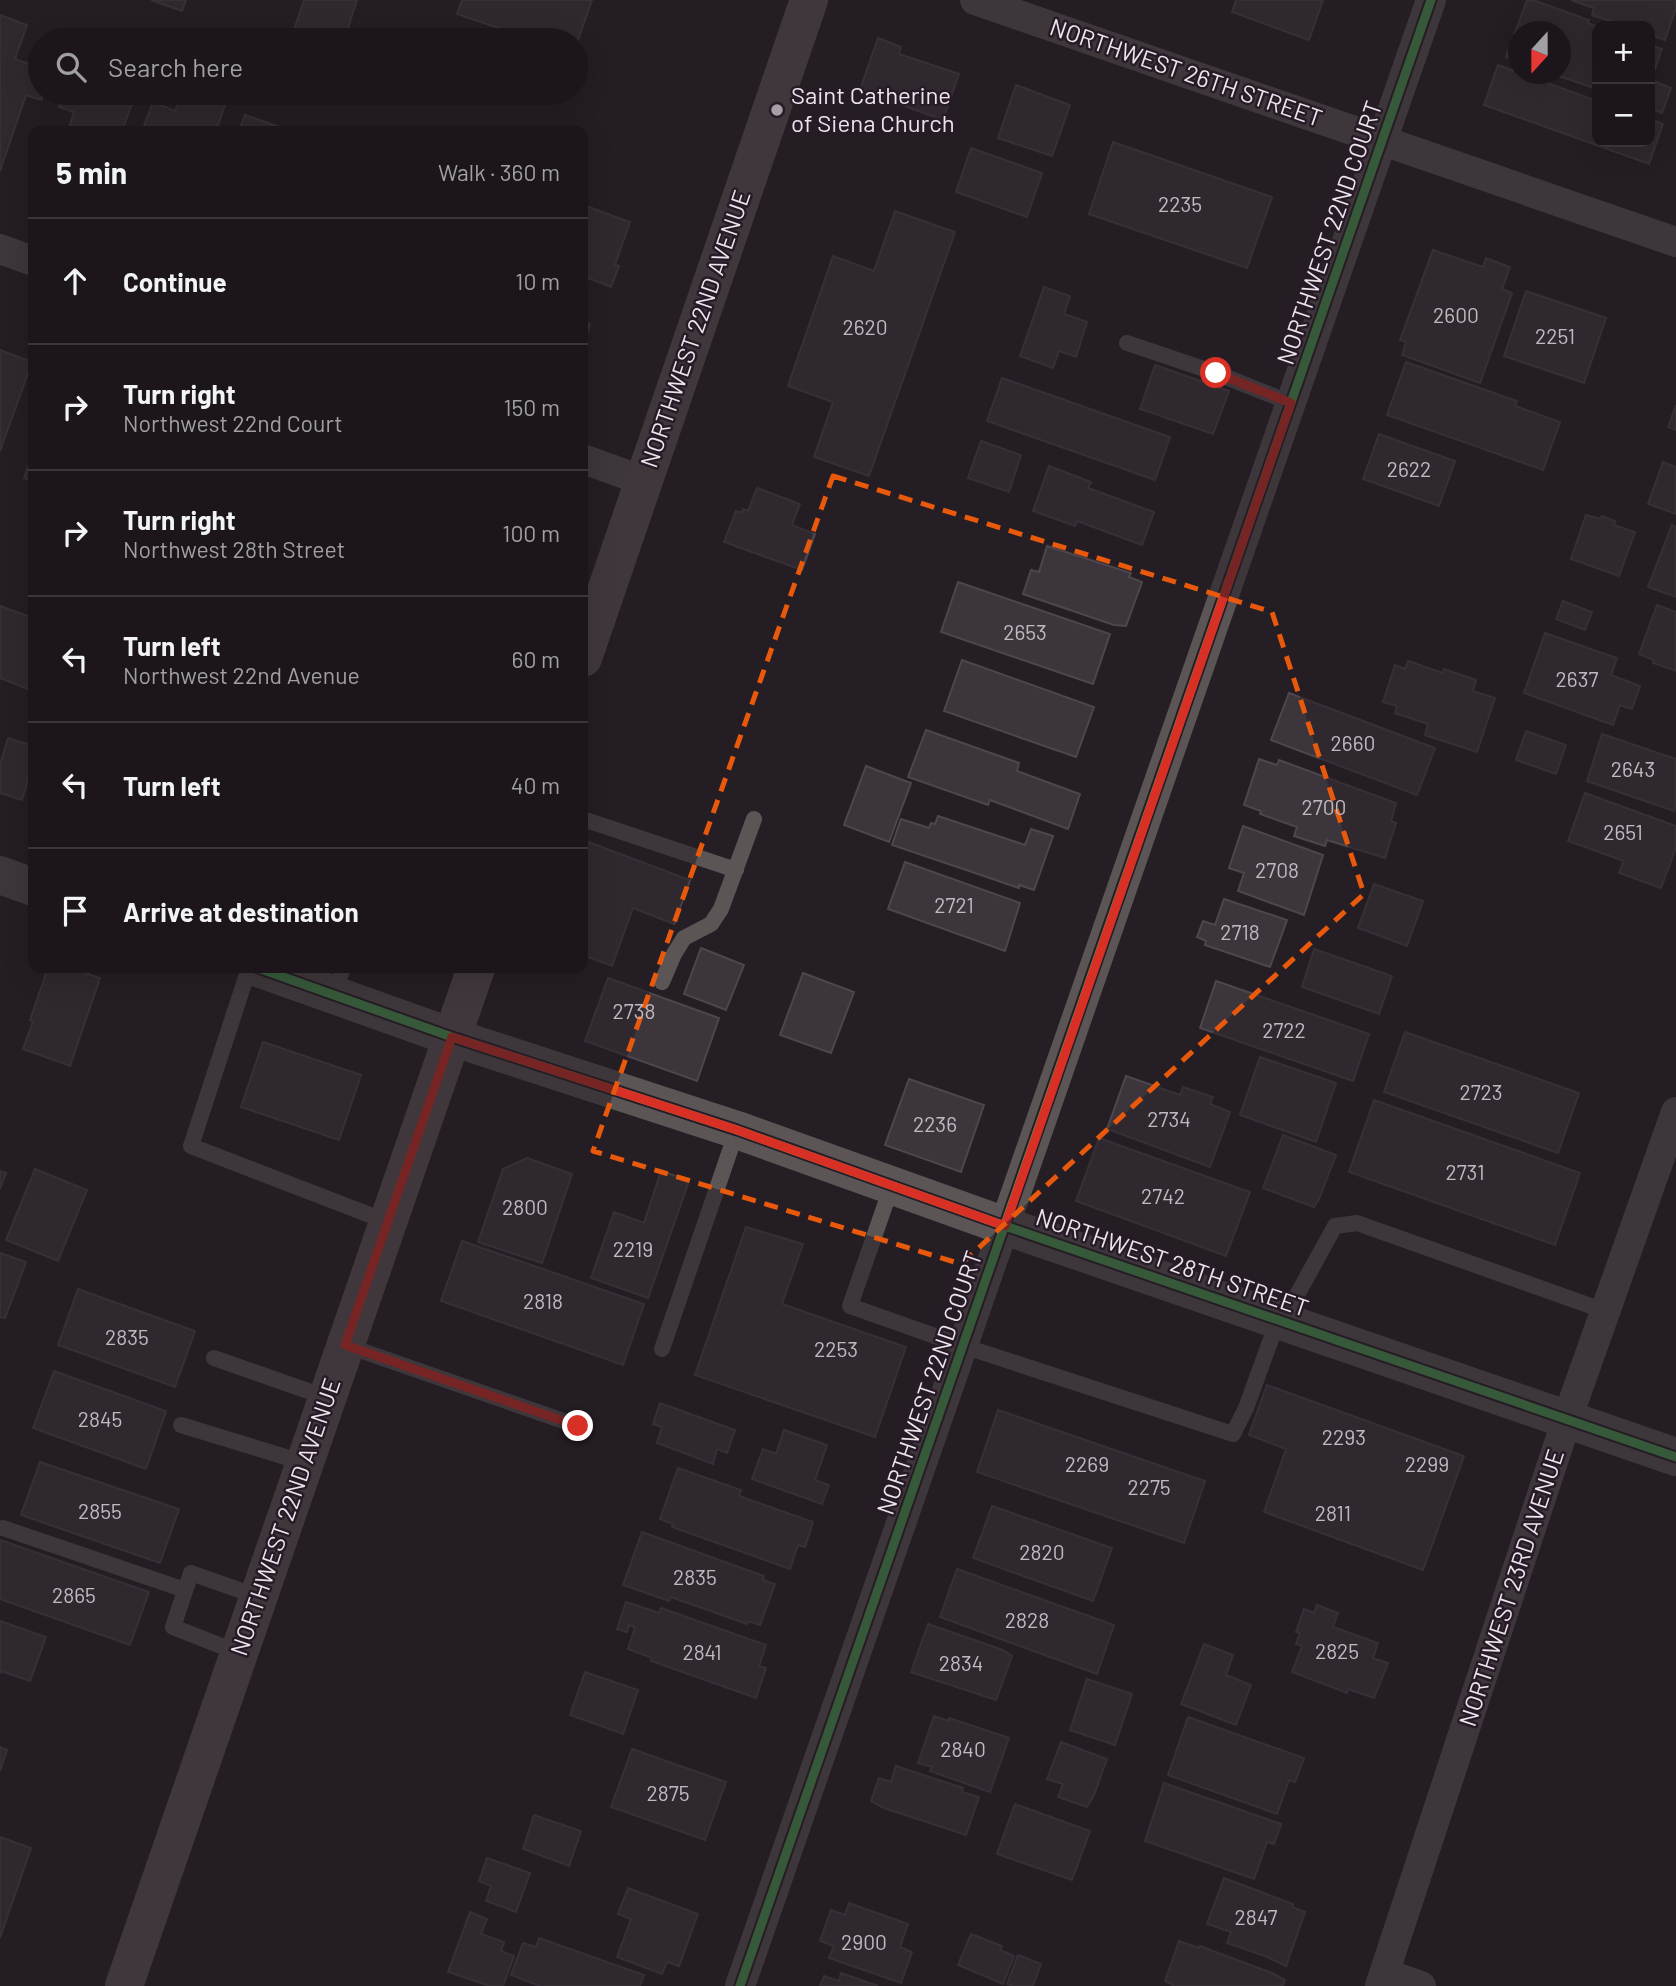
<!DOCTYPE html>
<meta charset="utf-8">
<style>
:root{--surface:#1c161c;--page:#292329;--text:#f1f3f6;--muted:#a09fa3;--line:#3a353b}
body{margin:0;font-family:Barlow,sans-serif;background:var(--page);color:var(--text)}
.controls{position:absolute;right:21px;top:21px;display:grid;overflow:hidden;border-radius:14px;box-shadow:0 7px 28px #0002}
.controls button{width:63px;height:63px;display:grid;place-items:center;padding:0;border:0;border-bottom:2px solid var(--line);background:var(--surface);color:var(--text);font:35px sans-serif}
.compass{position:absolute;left:1508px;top:21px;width:63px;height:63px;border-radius:50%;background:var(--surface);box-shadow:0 7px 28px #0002;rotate:201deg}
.stop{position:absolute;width:21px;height:21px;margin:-16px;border:5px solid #d93025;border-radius:50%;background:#fff}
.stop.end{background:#d93025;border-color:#fff;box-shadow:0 2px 7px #0008}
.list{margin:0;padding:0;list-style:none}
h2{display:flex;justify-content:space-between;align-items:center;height:91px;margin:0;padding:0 28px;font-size:30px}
h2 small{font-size:23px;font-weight:400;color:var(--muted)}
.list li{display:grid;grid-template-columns:46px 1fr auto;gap:21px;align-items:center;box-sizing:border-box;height:126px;padding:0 28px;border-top:2px solid var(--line)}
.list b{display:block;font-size:26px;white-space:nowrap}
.list p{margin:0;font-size:23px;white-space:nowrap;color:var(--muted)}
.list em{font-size:23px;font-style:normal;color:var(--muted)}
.icon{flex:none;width:38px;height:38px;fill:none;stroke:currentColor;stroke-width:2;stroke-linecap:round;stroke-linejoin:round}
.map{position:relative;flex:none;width:1676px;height:1986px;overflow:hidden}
.search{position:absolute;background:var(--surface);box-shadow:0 7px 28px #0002;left:28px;top:28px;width:560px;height:77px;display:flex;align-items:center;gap:18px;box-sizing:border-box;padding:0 24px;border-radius:38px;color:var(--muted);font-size:26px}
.panel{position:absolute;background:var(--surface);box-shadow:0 7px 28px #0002;left:28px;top:126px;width:560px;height:847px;border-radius:14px}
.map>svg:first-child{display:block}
.building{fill:#3c363c;stroke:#4d474d;stroke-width:2}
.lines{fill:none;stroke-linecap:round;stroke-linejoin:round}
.service{stroke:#5c5555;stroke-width:16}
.minor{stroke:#5c5555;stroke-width:30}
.tertiary{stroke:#5c5555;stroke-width:38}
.secondary{stroke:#605857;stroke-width:38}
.cycleway-casing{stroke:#281b28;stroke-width:13}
.cycleway{stroke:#4ca352;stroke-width:9}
.route{stroke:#d93025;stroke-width:9}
.marked{fill:none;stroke:#e8590c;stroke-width:5;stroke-dasharray:14 9;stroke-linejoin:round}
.poi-dot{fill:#a79fa6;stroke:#281b28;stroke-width:2.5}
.labels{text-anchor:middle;stroke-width:5;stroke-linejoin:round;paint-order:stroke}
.number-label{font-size:21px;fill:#c1b8c0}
.street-label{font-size:24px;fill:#ede4ec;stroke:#281b28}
.poi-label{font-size:24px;fill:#ede4ec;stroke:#281b28;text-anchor:start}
</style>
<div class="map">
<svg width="1676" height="1986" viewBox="0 0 1676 1986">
<rect width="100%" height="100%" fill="#251e25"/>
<path class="building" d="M 151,0 L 186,0 L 182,11 Z
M 304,0 L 357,0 L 344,40 L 296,40 L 291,39 Z
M 462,0 L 592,0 L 576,46 L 576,40 L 534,40 L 457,14 Z
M 1236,0 L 1323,0 L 1309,40 L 1232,12 Z
M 1527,0 L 1533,0 L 1589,20 L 1588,23 L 1597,27 L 1597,89 L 1553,74 L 1560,74 L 1560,32 L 1518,32 L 1518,61 L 1506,57 Z
M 1571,0 L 1676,0 L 1676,8 L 1665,40 L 1650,35 L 1650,26 L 1625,26 L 1592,15 L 1594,8 Z
M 0,15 L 27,25 L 15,59 L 40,68 L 40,93 L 44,93 L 41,100 L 26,95 L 0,171 Z
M 878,38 L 901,47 L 899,54 L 959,74 L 943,120 L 860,90 Z
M 1650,45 L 1662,49 L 1651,80 L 1671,88 L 1662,113 L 1650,108 Z
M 1498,65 L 1597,101 L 1597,142 L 1650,142 L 1650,119 L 1663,124 L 1649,164 L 1484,105 Z
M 1016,85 L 1070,105 L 1052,156 L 998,138 Z
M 64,93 L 136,93 L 122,131 L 68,131 L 74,112 L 59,107 Z
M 182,93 L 192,93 L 225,105 L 216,131 L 142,131 L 153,102 L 175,111 Z
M 245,115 L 286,129 L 285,131 L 239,131 Z
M 1113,142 L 1272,197 L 1247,268 L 1089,214 Z
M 971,148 L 1042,173 L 1027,217 L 956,192 Z
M 586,206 L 630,222 L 615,265 L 619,266 L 611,287 L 583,276 L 583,214 Z
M 895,211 L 955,232 L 869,476 L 814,457 L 833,402 L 788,386 L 833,256 L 874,271 Z
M 1433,250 L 1483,267 L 1486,258 L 1510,267 L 1502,289 L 1512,293 L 1480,383 L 1402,355 L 1406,342 L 1400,340 Z
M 1044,287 L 1070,296 L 1064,314 L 1087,322 L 1076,357 L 1059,351 L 1053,368 L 1020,356 Z
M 1526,291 L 1606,318 L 1584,383 L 1504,356 Z
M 583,321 L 590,324 L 583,346 Z
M 0,350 L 32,362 L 0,451 Z
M 1406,362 L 1517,401 L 1515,406 L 1560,422 L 1543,470 L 1387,415 Z
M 1155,365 L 1229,391 L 1213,434 L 1140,409 Z
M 1002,378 L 1170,437 L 1155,480 L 987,421 Z
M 1676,405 L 1676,430 L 1668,427 Z
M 1379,434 L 1455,461 L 1439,506 L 1363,479 Z
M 981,441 L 1021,455 L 1009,492 L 968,478 Z
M 33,453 L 33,481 L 24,478 Z
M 1663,462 L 1676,467 L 1676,514 L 1648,504 Z
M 1049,466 L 1091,482 L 1088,488 L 1154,512 L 1142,545 L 1077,521 L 1075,526 L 1033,511 Z
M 757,488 L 800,504 L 792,525 L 815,534 L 802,570 L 724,542 L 736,511 L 742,513 L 743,509 L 748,511 Z
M 1586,515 L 1601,519 L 1602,516 L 1615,521 L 1614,525 L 1635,532 L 1619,576 L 1571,559 Z
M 1672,525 L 1676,527 L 1676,597 L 1648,587 Z
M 1047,546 L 1131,573 L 1129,577 L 1142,582 L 1126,626 L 1114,625 L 1023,594 L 1031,570 L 1039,572 Z
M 958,582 L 1110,634 L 1093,684 L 941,632 Z
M 1563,601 L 1592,612 L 1585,630 L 1556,619 Z
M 1657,605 L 1676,612 L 1676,671 L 1653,663 L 1654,660 L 1639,654 Z
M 0,606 L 33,618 L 33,691 L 0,678 Z
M 1545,633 L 1617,658 L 1611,675 L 1640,686 L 1632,709 L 1620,705 L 1613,725 L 1524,693 Z
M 962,660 L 1094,707 L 1076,757 L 944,711 Z
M 1408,661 L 1443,673 L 1444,669 L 1476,680 L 1473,691 L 1495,698 L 1477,752 L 1425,735 L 1428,724 L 1395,713 L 1397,706 L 1383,702 L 1395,665 L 1405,669 Z
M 1289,693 L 1435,748 L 1417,795 L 1271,740 Z
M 926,730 L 1019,763 L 1017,771 L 1080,794 L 1068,829 L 990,800 L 988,805 L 908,777 Z
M 1526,731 L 1566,745 L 1556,774 L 1516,760 Z
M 1602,734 L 1676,759 L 1676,804 L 1674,811 L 1587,781 Z
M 8,738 L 33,746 L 33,762 L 22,800 L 0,793 L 0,765 Z
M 1259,759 L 1277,765 L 1279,760 L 1396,803 L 1391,821 L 1396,823 L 1385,858 L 1327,840 L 1325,846 L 1294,836 L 1297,827 L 1260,814 L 1261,811 L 1244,805 Z
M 866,766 L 911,783 L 889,842 L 844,825 Z
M 1585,793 L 1676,826 L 1676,848 L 1661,888 L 1619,873 L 1624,861 L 1568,841 Z
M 938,816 L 1025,845 L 1031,829 L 1053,836 L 1034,890 L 1019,885 L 1019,888 L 892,845 L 901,819 L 929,828 L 931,823 L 935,824 Z
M 1243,826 L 1323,855 L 1304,915 L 1238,891 L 1244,873 L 1229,868 Z
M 583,840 L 690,880 L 674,924 L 633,908 L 612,966 L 583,955 Z
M 905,862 L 1020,903 L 1005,951 L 888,909 Z
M 1374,884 L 1423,901 L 1407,946 L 1358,928 Z
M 1224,899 L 1287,920 L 1270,967 L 1205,945 L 1206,941 L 1197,937 L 1203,921 L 1215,925 Z
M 701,948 L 744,965 L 726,1010 L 684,994 Z
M 1314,949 L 1392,976 L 1379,1014 L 1302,987 Z
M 48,968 L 71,968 L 100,978 L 70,1066 L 23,1049 L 33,1021 L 30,1020 Z
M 803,973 L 854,992 L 831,1053 L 780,1035 Z
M 608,978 L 719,1018 L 697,1081 L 585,1041 Z
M 1216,981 L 1369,1034 L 1353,1081 L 1200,1028 Z
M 1405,1032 L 1579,1093 L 1558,1153 L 1384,1092 Z
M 263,1042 L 361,1075 L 339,1140 L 241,1107 Z
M 1260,1057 L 1336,1083 L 1316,1142 L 1240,1115 Z
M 1126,1076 L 1180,1095 L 1183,1087 L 1213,1097 L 1210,1104 L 1230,1112 L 1210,1167 L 1107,1129 Z
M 909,1079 L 984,1105 L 961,1172 L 885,1145 Z
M 1374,1100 L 1580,1173 L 1555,1245 L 1349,1172 Z
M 1283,1135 L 1336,1155 L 1319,1199 L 1314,1207 L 1263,1188 Z
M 1099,1138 L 1250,1192 L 1226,1256 L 1076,1201 Z
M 527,1158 L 572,1174 L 542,1263 L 478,1242 L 503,1169 Z
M 35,1169 L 87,1190 L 58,1261 L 6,1240 Z
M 0,1171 L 6,1173 L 0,1189 Z
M 661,1171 L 689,1181 L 648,1298 L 591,1278 L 614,1212 L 644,1223 Z
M 746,1227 L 803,1244 L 782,1304 L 906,1347 L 875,1437 L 695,1375 Z
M 462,1241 L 644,1304 L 623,1365 L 441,1301 Z
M 0,1253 L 26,1262 L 5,1318 L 0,1317 Z
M 78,1289 L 195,1331 L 175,1387 L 58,1345 Z
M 54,1371 L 166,1411 L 146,1469 L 33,1428 Z
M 1267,1385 L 1464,1456 L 1423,1570 L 1264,1512 L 1286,1449 L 1249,1435 Z
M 660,1403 L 735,1430 L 727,1453 L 717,1449 L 713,1464 L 657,1443 L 662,1427 L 653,1424 Z
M 998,1410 L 1205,1481 L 1184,1543 L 977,1472 Z
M 784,1430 L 827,1445 L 815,1480 L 829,1485 L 822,1504 L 752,1479 L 763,1449 L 776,1454 Z
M 40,1462 L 179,1509 L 160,1563 L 21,1515 Z
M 678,1468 L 741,1490 L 739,1496 L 813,1522 L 805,1547 L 798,1545 L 790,1569 L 672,1527 L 673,1524 L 660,1519 Z
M 992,1506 L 1112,1548 L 1093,1601 L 973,1558 Z
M 642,1532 L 764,1576 L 763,1580 L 775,1584 L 760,1625 L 748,1621 L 747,1624 L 671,1597 L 669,1601 L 623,1585 Z
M 0,1540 L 149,1592 L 130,1645 L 0,1599 Z
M 957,1569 L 1114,1625 L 1097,1674 L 940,1617 Z
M 626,1602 L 659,1613 L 661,1608 L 766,1645 L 759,1666 L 766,1668 L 756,1698 L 651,1661 L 652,1658 L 628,1649 L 635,1627 L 629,1625 L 627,1632 L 617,1629 Z
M 1317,1605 L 1338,1613 L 1333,1627 L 1378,1643 L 1373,1658 L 1388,1663 L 1374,1698 L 1348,1689 L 1347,1693 L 1292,1672 L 1302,1646 L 1296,1644 L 1300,1633 L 1296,1632 L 1304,1609 L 1314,1613 Z
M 0,1621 L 46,1637 L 30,1681 L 1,1671 L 0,1674 Z
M 928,1624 L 1003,1650 L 1012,1656 L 996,1700 L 911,1672 Z
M 1204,1644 L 1233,1655 L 1226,1675 L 1251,1685 L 1236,1725 L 1181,1704 Z
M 585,1672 L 638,1690 L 623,1734 L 570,1715 Z
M 1087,1679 L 1132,1694 L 1115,1745 L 1070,1730 Z
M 934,1716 L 948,1721 L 949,1718 L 1009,1738 L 990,1792 L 930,1771 L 932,1767 L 918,1763 Z
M 1188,1717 L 1304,1758 L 1295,1782 L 1289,1780 L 1277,1814 L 1168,1775 Z
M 1061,1742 L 1107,1759 L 1094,1795 L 1087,1807 L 1058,1797 L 1063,1784 L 1047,1779 Z
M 0,1747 L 7,1750 L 0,1771 Z
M 632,1749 L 726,1782 L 705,1840 L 611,1807 Z
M 896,1766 L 963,1788 L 962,1792 L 979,1797 L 966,1835 L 884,1808 L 871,1801 L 879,1778 L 891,1782 Z
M 1164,1783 L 1281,1824 L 1274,1844 L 1267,1842 L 1254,1879 L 1145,1841 Z
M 1015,1804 L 1090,1831 L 1072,1880 L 997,1854 Z
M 534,1815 L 581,1831 L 569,1866 L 523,1849 Z
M 0,1837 L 31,1848 L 0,1938 Z
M 487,1858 L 530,1873 L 516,1912 L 486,1901 L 491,1886 L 479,1881 Z
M 1224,1878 L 1293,1904 L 1292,1907 L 1305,1912 L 1286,1966 L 1265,1956 L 1227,1943 L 1231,1932 L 1207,1924 Z
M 628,1888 L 698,1914 L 679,1966 L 667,1962 L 662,1974 L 617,1957 L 631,1919 L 618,1914 Z
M 849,1903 L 908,1924 L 900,1947 L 912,1952 L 901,1983 L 829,1958 L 834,1946 L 820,1941 L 831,1910 L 845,1915 Z
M 470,1912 L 487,1919 L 481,1934 L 504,1942 L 501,1951 L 514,1956 L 503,1986 L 490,1986 L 448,1972 Z
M 971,1934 L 1002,1946 L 1000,1950 L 1014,1956 L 1003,1984 L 958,1965 Z
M 539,1938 L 644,1975 L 640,1986 L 540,1986 L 511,1975 L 523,1943 L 536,1947 Z
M 1179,1941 L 1199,1948 L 1200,1946 L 1272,1973 L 1285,1980 L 1283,1986 L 1175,1986 L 1165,1981 Z
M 1018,1955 L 1041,1964 L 1033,1986 L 1014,1986 L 1007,1984 Z
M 841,1973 L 878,1986 L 820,1986 L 824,1976 L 839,1981 Z"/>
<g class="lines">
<path class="service" d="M 1127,343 L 1216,373 L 1291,403
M 583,819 L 736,870
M 249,968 L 191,1146 L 388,1222
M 662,982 L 674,954 L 684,938 L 711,924 L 721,909 L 754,819
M 334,995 L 343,968
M 892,1185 L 850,1306 L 963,1346 L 1233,1434 L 1246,1408 L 1278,1320
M 1282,1322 L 1335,1226 L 1357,1223 L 1605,1311
M 345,1345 L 578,1426
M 662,1349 L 737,1130
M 214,1358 L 328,1398
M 181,1425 L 305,1463
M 3,1528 L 185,1590
M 239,1653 L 173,1627 L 191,1573 L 259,1597"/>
<path class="minor" d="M 975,0 L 1676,242
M 0,249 L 33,261
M 583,459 L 644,481
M 1385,1973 L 1421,1986
M 740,1986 L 1431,0
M 1380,1986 L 1567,1419 L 1676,1112"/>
<path class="tertiary" d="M 0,875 L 33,887
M 258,968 L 452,1037 L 737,1130 L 1005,1226 L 1676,1457"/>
<path class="secondary" d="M 583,658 L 809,0
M 124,1986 L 476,968"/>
<g class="cycleway-casing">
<path id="cycleway" d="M 258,968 L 452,1037 L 737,1130 L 1005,1226 L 1676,1457
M 740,1986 L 1431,0"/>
</g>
<use href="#cycleway" class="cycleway"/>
</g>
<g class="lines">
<path class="route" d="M 578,1426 L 345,1345 L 452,1037 L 737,1130 L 1005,1226 L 1291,403 L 1216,373"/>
</g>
<path d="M0 0H1676V1986H0ZM 833,476 L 1272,612 L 1364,894 L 961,1264 L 593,1151 Z" fill="#251e25" fill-opacity=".55" fill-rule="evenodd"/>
<path class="marked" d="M 833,476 L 1272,612 L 1364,894 L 961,1264 L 593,1151 Z"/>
<circle class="poi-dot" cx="777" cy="110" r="7"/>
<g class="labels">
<g class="number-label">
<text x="1180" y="212">2235</text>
<text x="1456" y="323">2600</text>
<text x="865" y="335">2620</text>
<text x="1555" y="344">2251</text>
<text x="1409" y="477">2622</text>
<text x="1025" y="640">2653</text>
<text x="1577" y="687">2637</text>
<text x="1353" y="751">2660</text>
<text x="1633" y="777">2643</text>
<text x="1324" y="815">2700</text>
<text x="1623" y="840">2651</text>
<text x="1277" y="878">2708</text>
<text x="954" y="913">2721</text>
<text x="1240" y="940">2718</text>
<text x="634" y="1019">2738</text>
<text x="1284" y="1038">2722</text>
<text x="1481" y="1100">2723</text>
<text x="1169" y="1127">2734</text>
<text x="935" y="1132">2236</text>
<text x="1465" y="1180">2731</text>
<text x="1163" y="1204">2742</text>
<text x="525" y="1215">2800</text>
<text x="633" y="1257">2219</text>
<text x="543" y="1309">2818</text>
<text x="127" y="1345">2835</text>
<text x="836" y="1357">2253</text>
<text x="100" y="1427">2845</text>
<text x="1344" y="1445">2293</text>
<text x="1087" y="1472">2269</text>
<text x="1427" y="1472">2299</text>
<text x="1149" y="1495">2275</text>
<text x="100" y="1519">2855</text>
<text x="1333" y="1521">2811</text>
<text x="1042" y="1560">2820</text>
<text x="695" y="1585">2835</text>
<text x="74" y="1603">2865</text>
<text x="1027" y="1628">2828</text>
<text x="1337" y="1659">2825</text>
<text x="702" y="1660">2841</text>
<text x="961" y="1671">2834</text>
<text x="963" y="1757">2840</text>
<text x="668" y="1801">2875</text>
<text x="1256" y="1925">2847</text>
<text x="864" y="1950">2900</text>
</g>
<g class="street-label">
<text transform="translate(1186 73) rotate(19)" y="8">NORTHWEST 26TH STREET</text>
<text transform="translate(1330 233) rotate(-71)" y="8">NORTHWEST 22ND COURT</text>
<text transform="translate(696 329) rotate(-71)" y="8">NORTHWEST 22ND AVENUE</text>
<text transform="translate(1172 1263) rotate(19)" y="8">NORTHWEST 28TH STREET</text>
<text transform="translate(930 1383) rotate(-71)" y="8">NORTHWEST 22ND COURT</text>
<text transform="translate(286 1517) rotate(-71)" y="8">NORTHWEST 22ND AVENUE</text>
<text transform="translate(1512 1588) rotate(-72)" y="8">NORTHWEST 23RD AVENUE</text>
</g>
<g class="poi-label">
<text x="791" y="104">Saint Catherine<tspan x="791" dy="28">of Siena Church</tspan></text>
</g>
</g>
</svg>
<div class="controls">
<button>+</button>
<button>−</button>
</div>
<svg class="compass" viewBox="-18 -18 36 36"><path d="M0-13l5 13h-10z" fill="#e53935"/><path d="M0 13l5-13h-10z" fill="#a09fa3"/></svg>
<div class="stop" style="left:1216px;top:373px"></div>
<div class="stop end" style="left:578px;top:1426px"></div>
<div class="search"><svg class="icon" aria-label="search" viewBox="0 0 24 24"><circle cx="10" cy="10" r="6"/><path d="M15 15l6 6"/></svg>Search here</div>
<section class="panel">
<h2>5 min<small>Walk · 360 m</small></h2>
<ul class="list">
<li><svg class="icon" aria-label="ahead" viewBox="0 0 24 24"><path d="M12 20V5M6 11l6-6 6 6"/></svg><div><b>Continue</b></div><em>10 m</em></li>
<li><svg class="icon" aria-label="right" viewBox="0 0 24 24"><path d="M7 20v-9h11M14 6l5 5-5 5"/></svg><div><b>Turn right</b><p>Northwest 22nd Court</p></div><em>150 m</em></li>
<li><svg class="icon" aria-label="right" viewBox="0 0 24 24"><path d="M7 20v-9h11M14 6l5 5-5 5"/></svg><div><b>Turn right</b><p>Northwest 28th Street</p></div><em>100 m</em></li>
<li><svg class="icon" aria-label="left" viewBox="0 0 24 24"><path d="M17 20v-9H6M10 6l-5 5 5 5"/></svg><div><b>Turn left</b><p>Northwest 22nd Avenue</p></div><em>60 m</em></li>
<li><svg class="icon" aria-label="left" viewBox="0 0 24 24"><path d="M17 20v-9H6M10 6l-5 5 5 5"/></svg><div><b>Turn left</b></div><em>40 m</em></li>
<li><svg class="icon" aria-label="arrive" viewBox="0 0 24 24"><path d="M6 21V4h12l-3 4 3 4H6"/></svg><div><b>Arrive at destination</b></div></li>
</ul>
</section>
</div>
